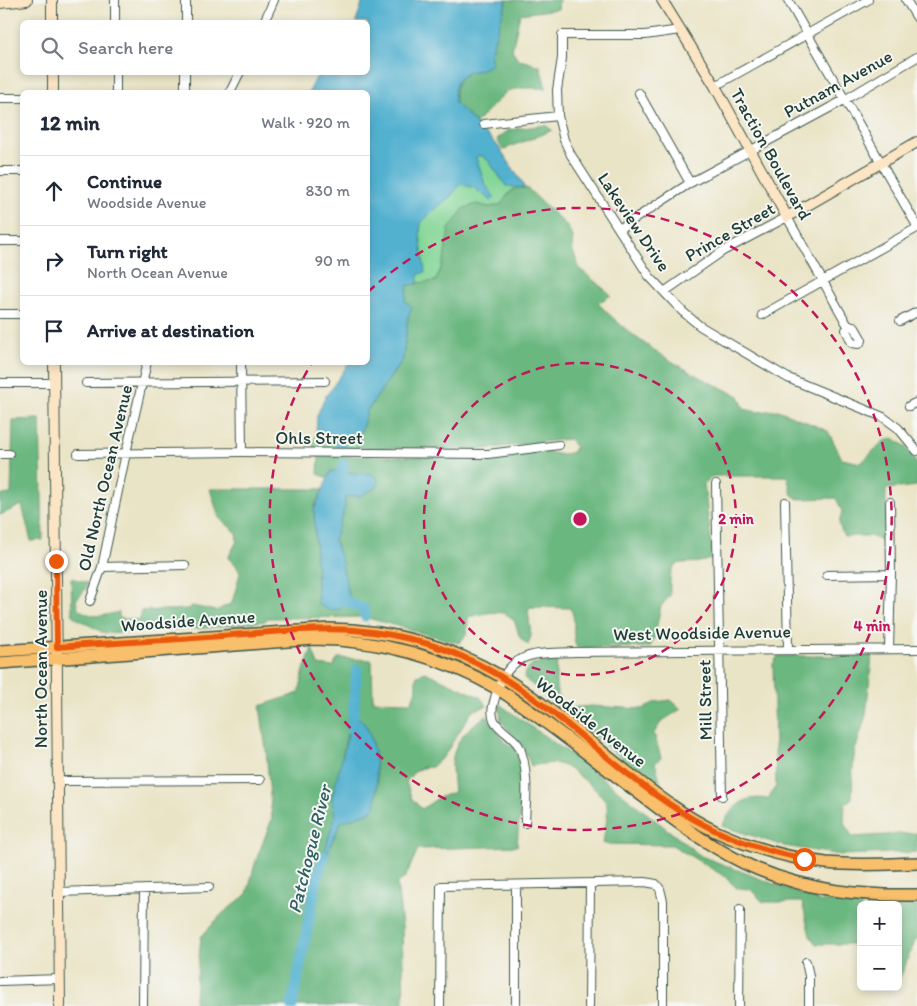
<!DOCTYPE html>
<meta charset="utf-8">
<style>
:root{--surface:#fff;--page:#f6f6f7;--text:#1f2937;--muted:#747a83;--line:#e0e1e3}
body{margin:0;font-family:Itim,sans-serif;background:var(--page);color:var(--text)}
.controls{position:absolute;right:15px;bottom:15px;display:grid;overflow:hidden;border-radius:8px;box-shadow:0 2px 8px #0003}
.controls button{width:45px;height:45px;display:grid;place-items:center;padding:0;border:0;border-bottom:1px solid var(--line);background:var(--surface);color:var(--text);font:25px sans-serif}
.stop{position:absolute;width:15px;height:15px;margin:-11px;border:4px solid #ea580c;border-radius:50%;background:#fff}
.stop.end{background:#ea580c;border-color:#fff;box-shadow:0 1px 5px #0008}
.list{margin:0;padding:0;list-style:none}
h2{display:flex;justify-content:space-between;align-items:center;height:65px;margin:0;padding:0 20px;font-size:21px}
h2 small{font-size:16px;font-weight:400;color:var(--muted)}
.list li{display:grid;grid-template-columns:32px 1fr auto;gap:15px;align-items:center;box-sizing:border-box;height:70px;padding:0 20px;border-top:1px solid var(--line)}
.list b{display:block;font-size:19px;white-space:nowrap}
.list p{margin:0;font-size:16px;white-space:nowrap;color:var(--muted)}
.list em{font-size:16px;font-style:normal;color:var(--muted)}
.icon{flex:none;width:28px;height:28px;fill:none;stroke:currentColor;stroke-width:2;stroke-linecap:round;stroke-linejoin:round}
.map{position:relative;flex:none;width:917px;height:1006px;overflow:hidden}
.search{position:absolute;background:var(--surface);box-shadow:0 2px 8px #0003;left:20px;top:20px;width:350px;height:55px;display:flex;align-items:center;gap:12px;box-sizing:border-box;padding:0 18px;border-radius:8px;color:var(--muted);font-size:19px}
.panel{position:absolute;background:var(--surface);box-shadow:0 2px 8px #0003;left:20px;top:90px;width:350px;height:275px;border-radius:8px}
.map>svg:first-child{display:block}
.green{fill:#83d697;stroke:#518a66}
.forest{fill:#6ab780;stroke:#447a5a;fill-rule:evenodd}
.water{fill:#52b1d0;stroke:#387782}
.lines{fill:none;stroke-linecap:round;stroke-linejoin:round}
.river{stroke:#52b1d0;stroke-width:11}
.street-casing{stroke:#3d564a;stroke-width:10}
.secondary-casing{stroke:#3d564a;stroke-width:12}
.primary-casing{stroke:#3d564a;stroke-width:14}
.street{stroke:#fff;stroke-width:8}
.secondary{stroke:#fce5c4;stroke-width:10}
.primary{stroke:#f8bf6c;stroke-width:11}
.route{stroke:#ea580c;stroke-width:6}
.ring{fill:none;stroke:#c2185b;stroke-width:2.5;stroke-dasharray:9 6}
.labels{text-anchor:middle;stroke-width:4;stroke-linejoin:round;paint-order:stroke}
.street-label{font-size:18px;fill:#1f3d34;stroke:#f6f6f2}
.water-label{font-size:19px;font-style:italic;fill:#2e6063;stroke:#f6f6f2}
.centre{fill:#c2185b;stroke:#f6f6f2;stroke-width:2.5}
.ring-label{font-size:15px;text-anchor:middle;font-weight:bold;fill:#c2185b;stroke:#f6f6f2;stroke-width:4;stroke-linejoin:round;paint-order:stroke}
</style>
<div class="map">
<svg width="917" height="1006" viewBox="0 0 917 1006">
<rect width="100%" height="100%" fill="#f6f6f2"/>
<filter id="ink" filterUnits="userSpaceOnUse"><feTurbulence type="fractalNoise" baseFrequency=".02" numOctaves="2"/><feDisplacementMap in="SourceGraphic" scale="10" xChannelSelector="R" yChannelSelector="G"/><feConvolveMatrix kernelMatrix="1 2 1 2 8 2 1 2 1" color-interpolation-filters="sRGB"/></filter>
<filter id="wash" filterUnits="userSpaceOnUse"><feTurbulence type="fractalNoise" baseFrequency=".0096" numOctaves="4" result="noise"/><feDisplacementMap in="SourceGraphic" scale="20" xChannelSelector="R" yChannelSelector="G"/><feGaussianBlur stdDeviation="1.12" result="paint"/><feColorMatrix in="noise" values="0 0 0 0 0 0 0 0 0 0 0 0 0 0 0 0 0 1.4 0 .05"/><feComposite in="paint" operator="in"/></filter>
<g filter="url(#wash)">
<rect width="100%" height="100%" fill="#eae4c6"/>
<path class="green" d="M 507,0 L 465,112 L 498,146 L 522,182 L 524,188 C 511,188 508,194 500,205 L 489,207 L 476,204 L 449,229 L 444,260 L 436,281 L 408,285 L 404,261 Z
M 316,435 L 341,442 L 359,438 L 356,448 L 313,448 Z"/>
<path class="forest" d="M 507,0 L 559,0 L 558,9 L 520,14 L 512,50 L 518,59 L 540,66 L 546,88 L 522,88 L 507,91 L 476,123 L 455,104 C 454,82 459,73 481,70 L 490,53 Z
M 545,125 L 552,130 C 537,138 519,142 503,150 L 497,139 L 509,130 Z
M 516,188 L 527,188 L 566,225 L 573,237 L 572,249 L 580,269 L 611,295 L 598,303 C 636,344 688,373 739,396 L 744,409 L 757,412 L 778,410 L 828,431 L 842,459 L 861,463 L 882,442 L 893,438 L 905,446 L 917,464 L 917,486 L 886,489 L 886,537 L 882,540 L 869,536 L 844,536 L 839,524 L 842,511 L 836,498 L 798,499 L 792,495 L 787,476 L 713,476 L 704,484 L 713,558 C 683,571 668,547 670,596 L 661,606 L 654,639 L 650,647 L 577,648 C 570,636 578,620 570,608 L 531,607 L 528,609 L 531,636 L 528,645 C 517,636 520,637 516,625 C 509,605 482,614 468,617 L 467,634 L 459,643 L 364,617 L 268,618 L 265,621 L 209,628 L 104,633 L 76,618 L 72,613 L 71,578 L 88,583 L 84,591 L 76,600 L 78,609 C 95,619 101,616 119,612 L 119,618 L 140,620 L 141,611 L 187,609 L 192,606 L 216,611 L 232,603 L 240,573 L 236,565 L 228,558 L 237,541 L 236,532 L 219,518 L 210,489 L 320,489 L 324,490 L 316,502 L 314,510 L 318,604 L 342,563 L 334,539 L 345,508 L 345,496 L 361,496 L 332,471 L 329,478 L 318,474 L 319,456 L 491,457 L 543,451 L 562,455 L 573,452 L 575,446 L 568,439 L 485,449 L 356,448 L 367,411 L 403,359 L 408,317 L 412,307 L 405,301 L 408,284 L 436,281 L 444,260 L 449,229 L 464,208 L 476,204 L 489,207 L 500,205 L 511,191 Z
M 40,419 L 43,540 L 31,541 L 22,505 L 0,515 L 0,495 L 11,494 L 13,420 Z
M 312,648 L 318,665 L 333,667 L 338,658 L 372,660 L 373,701 L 412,702 L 416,689 L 416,677 L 425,672 L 480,697 L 487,706 L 472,711 L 444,756 L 432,767 L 421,768 L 413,773 L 406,782 L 412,799 L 422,809 L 438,798 L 454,792 C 453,782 452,772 452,763 C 454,742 469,725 487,716 L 505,742 L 515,749 L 523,769 L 517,846 L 418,849 L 405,878 L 397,883 L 402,926 L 404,1006 L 194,1006 L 201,937 L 222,914 L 247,894 L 256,860 L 272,819 L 266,750 L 260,706 L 299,693 L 304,670 ZM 367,727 L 374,753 L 378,785 L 370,812 L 341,822 L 322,865 L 335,816 L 343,754 L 347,734 Z
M 778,656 L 872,656 L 866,715 L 855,751 L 853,763 L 852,798 L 845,804 L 844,824 L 853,837 L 917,833 L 917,852 L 841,855 L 784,846 L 722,826 C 733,806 743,795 768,799 L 776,786 L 773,664 Z
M 557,661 C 556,680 552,695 568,708 L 591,706 L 643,709 L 655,702 L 671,700 L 681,709 L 662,721 L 654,733 L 661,758 L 655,763 L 664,794 L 524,678 L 525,672 L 532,664 Z
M 499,704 L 583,763 L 701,856 L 818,901 L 917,905 L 917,939 L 915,941 L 898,983 L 898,905 L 861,905 L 861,953 L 853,944 L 816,944 L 810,936 L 802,902 L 763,902 L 750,889 L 737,888 L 724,876 L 672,845 L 603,844 C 604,833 610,811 606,802 C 602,793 571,768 562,765 C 552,762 541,764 531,766 L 524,748 L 501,721 Z"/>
<path class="water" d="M 363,0 L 507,0 L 490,53 L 492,64 L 481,70 L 468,72 L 457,81 L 454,92 L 455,103 L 498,146 L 522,182 L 524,188 L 506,186 L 488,160 L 480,155 L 476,157 L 485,184 L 495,198 L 492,201 L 474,188 L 461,184 L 451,196 L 433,211 L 421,223 L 420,234 L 425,272 L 418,275 L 418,284 L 408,285 L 405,301 L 412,307 L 408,317 L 403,359 L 367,411 L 359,438 L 341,442 L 316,435 L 317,416 L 324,399 L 349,363 L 368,362 L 368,92 L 309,92 L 317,76 L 329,73 L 368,72 L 368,22 L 356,22 Z
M 331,471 L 372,474 L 378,478 L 377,487 L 360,496 L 345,497 L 345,508 L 334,539 L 342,563 L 349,596 L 340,609 L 328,610 L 318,604 L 314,510 Z
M 353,714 C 358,717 362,720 365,725 C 377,742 378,787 375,807 L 370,812 L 341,822 L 319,870 L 335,816 L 332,797 Z"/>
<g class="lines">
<path class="river" d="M 341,448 L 342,427
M 337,486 L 344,465
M 336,593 L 337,598 L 364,609 L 365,616
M 352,729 L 357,670
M 292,1006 L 318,873 L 324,856"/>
</g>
</g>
<g filter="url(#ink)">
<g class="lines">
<g class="street-casing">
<path id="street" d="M 115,0 L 115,22
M 788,0 L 917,226
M 906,0 L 917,18
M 186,22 L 186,0
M 264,22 L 274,0
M 680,30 L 645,35 L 562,35 L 562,58 L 557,90 L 558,116 L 564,140 L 571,155 L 649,276 L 683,312 L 700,326 L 788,378 L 883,417 L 898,428 L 917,451
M 116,72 L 116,92
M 715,86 L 868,0
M 185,92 L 185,72
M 230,92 L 240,72
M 639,93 L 690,183
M 0,98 L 22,98
M 484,124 L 558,116
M 0,171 L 22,171
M 619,229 L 690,183 L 846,99 L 917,57
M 0,241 L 22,241
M 664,292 L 723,251 L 787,217 L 848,326 L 846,330 L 852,343 L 859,344 L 862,340 L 854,326 L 848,326
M 0,314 L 22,314
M 762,315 L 917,228
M 900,321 L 917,312
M 241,362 L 242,452
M 0,383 L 54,383
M 86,383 L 325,381
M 909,406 L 917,402
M 0,454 L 9,454
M 78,454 L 242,452 L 488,454 L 559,445
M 716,484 L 722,796
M 785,502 L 788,649
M 102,567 L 185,565
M 827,575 L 891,574
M 90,601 L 102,567 L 126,453 L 147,362
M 889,649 L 891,574 L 890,502
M 58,781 L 260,780
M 525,823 C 526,799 529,775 521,751 C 518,738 500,732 494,720 C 490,711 494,703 496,694 C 510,649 537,654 575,652 L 917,649
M 59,892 L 209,887
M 806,962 L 809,976 L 809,1006
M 0,981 L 60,979
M 143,1006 L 144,890
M 440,1006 L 441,886 L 645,882 L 656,884 L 660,889 L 663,901 L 663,1006
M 516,1006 L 516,885
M 589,1006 L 590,884
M 739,1006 L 740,909"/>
</g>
<g class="secondary-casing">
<path id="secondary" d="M 52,0 L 52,22
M 662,0 L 715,86 L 787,217 L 917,142
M 0,3 L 27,0
M 53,72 L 53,92
M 54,362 L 60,1006"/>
</g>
<g class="primary-casing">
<path id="primary" d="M 0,651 L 329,629 C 390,630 450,646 502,677 C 543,702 580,734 617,764 C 649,789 680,815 717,832 C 752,848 788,858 826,863 C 856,866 887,864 917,863
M 0,663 L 314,639 C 380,640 441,656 498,689 C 550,723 598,763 648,800 C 682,826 717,852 757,869 C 810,891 861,896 917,895"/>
</g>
<use href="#street" class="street"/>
<use href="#secondary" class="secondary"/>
<use href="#primary" class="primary"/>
</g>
</g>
<g class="lines" filter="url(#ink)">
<path class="route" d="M 56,561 L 57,647 C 107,643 157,641 207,637 C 255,634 305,627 354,630 C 402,634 451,648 493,672 C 565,713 621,778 693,819 C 728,839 765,851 804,859"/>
</g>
<g class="ring">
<circle cx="580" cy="519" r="156"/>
<path d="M368 292A311 311 0 1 1 311 364"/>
</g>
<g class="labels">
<g class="street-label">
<text transform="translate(838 84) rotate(-29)" y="6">Putnam Avenue</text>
<text transform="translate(771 154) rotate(61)" y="6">Traction Boulevard</text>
<text transform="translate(634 222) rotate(56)" y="6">Lakeview Drive</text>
<text transform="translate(730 232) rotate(-30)" y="6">Prince Street</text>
<text x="319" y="444">Ohls Street</text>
<text transform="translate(105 478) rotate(-77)" y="6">Old North Ocean Avenue</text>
<text transform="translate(188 621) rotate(-4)" y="6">Woodside Avenue</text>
<text transform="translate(702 633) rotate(-1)" y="6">West Woodside Avenue</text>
<text transform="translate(41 669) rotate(-90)" y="6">North Ocean Avenue</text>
<text transform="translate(705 700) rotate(-91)" y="6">Mill Street</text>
<text transform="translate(591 722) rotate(38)" y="6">Woodside Avenue</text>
</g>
<g class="water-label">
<text transform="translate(309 849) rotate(-76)" y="7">Patchogue River</text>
</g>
</g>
<circle cx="580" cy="519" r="8" class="centre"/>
<g class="ring-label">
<text x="736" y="524">2 min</text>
<text x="872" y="631">4 min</text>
</g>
</svg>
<div class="controls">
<button>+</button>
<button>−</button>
</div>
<div class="stop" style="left:804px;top:859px"></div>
<div class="stop end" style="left:56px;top:561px"></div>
<div class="search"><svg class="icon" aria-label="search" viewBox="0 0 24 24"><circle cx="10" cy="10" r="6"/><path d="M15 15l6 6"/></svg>Search here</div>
<section class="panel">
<h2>12 min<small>Walk · 920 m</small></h2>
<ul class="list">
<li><svg class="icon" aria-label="ahead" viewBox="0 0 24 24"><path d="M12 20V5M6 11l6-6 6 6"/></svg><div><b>Continue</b><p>Woodside Avenue</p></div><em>830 m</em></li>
<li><svg class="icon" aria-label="right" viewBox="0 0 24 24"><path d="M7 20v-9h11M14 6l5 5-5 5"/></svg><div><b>Turn right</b><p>North Ocean Avenue</p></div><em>90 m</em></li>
<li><svg class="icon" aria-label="arrive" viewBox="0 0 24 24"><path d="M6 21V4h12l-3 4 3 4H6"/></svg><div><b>Arrive at destination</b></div></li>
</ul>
</section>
</div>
